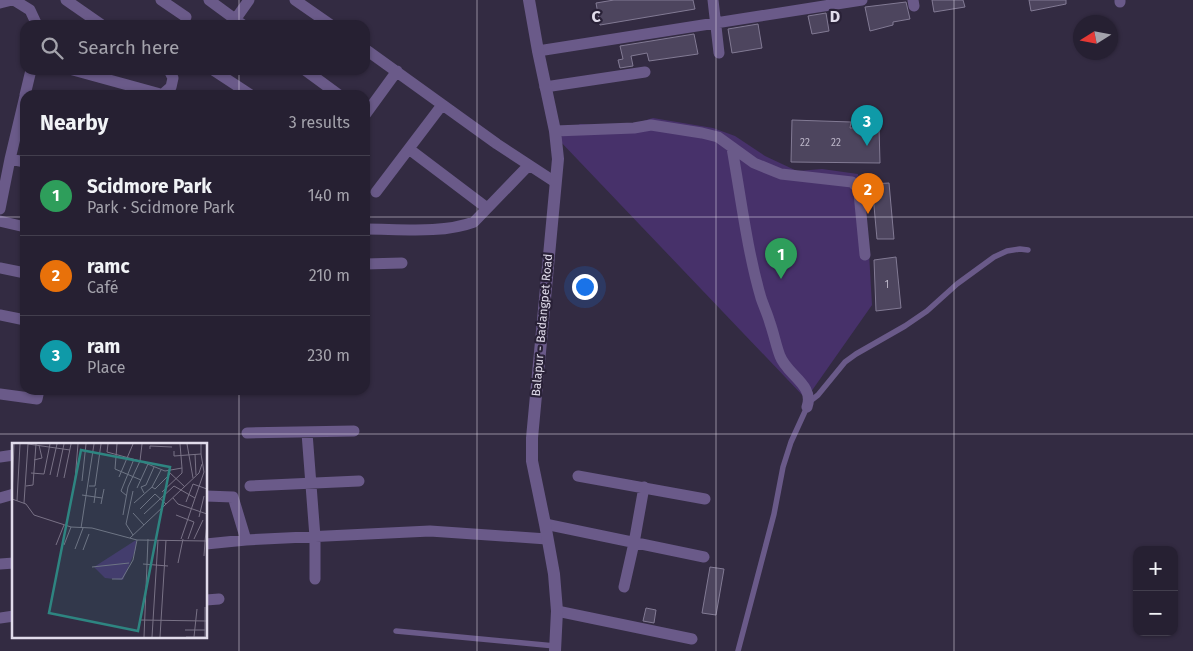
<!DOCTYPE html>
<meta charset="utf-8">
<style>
:root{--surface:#262032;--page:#2e283a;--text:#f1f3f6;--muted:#a4a3ac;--line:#423e4d;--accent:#0b8043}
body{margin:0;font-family:"Fira Sans",sans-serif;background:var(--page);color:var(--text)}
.controls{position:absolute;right:15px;bottom:15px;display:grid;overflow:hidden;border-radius:10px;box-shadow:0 1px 4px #0004}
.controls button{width:45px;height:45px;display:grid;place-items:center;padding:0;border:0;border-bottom:1px solid var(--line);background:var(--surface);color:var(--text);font:25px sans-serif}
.compass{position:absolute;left:1073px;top:15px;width:45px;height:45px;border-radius:50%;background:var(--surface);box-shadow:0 1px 4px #0004;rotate:259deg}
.you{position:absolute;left:584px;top:286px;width:18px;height:18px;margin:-12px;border:4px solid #fff;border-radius:50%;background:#1a73e8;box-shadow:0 0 0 8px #1a73e833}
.badge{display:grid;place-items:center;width:32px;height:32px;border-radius:50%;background:var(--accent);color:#fff;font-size:16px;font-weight:700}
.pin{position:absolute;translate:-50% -41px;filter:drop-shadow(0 1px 2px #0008)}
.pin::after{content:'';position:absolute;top:26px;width:18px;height:15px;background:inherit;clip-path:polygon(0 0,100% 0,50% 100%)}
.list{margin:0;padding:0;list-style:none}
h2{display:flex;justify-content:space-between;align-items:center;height:65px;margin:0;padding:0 20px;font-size:21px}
h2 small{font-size:16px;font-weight:400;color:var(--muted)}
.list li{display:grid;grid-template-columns:32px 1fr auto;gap:15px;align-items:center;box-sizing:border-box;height:80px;padding:0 20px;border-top:1px solid var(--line)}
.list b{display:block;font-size:19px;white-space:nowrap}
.list p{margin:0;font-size:16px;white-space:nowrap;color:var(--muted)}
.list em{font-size:16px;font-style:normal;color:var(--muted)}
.icon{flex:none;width:28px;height:28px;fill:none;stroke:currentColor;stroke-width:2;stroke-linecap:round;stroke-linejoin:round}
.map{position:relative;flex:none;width:1193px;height:651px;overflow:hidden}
.search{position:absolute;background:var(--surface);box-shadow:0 1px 4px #0004;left:20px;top:20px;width:350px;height:55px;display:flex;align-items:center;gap:12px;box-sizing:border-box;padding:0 18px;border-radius:15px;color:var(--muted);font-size:19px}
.panel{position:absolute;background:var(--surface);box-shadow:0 1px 4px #0004;left:20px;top:90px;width:350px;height:305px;border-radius:15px}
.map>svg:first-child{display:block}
.green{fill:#47316a}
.building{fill:#4d455e;stroke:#827a94}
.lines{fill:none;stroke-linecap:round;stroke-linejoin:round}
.service{stroke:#6a5a89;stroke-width:5.5}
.minor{stroke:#6a5a89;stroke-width:11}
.tertiary{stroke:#6a5a89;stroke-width:12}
.grid{fill:none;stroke:#e1dceb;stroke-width:1;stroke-opacity:0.55}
.labels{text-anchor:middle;stroke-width:4.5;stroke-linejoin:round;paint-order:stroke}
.number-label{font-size:10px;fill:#bcb6c8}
.street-label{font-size:12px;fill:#e1dceb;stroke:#292137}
.inset-road{fill:none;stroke:#797286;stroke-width:1}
.view{fill:#2e8581;fill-opacity:0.15;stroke:#2e8581;stroke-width:2.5}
.inset-edge{fill:none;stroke:#e1dceb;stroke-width:2.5}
.grid-label{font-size:16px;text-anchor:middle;font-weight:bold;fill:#e1dceb;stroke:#292137;stroke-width:4.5;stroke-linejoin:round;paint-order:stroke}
</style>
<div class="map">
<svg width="1193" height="651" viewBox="0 0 1193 651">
<rect width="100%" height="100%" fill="#332b42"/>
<path class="green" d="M 653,118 L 713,128 L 735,136 L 765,156 L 797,171 L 822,169 L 858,174 L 869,253 L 872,305 L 806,399 L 558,139 L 580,124 L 624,127 Z"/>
<path class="building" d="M 614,0 L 693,0 L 695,9 L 600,25 L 596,3 Z
M 932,0 L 963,0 L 965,7 L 934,12 Z
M 1029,0 L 1066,0 L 1066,4 L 1031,11 Z
M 906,2 L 910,19 L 893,22 L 893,25 L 870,31 L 865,7 Z
M 826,13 L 829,31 L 812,34 L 808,16 Z
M 758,24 L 762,48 L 732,53 L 728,29 Z
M 694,34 L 698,54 L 649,61 L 647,53 L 631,56 L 633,66 L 620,68 L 618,60 L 623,59 L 620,46 Z
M 792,120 L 851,122 L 850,128 L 879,127 L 880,163 L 791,162 Z
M 889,183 L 894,239 L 877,239 L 872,184 Z
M 896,257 L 901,308 L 876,311 L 874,260 Z
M 710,567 L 724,569 L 716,615 L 702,613 Z
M 646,608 L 656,610 L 654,623 L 643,621 Z"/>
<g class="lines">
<path class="service" d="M 809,402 L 818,395 L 845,362 L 856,354 L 905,326 L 927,311 L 957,284 L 994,257 L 1007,251 L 1020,249 L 1028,250
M 396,631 L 555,646
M 738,651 L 774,514 L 783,467 L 791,442 L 807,407"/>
<path class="minor" d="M 14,0 L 30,10 L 37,25
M 66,0 L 102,25
M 161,0 L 186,17
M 209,0 L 243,25
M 295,0 L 331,25
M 713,0 L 719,53
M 913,0 L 914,6
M 1120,0 L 1120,2
M 0,3 L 12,0
M 232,24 L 249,0
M 365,49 L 497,144 L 555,182
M 538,51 L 862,0
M 73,70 L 164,95
M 213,70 L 251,95
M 305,70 L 339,95
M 545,87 L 645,72
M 163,94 L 171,87 L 173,78 L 169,70
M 25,95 L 31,70
M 365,115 L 397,71
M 555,131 L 634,128 L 651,125 L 702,133 L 718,137 L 754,163 L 781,174 L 852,182 L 857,187 L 859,193 L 865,255
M 732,148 C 741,198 747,250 761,298 C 764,307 768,315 770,323 C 774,334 776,346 780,356 C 787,375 815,385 807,407
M 409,149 L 487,208
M 10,159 L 25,162
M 376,192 L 442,105
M 0,209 L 10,159 L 25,96
M 0,221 L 25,227
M 365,229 C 399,229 442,234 474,222 L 529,165
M 365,264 L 402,263
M 0,268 L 25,273
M 0,315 L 25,320
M 0,394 L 37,399 L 39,390
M 247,433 L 354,431
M 307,433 L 315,537 L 315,579
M 0,457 L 14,455
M 578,476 L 705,499
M 250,486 L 359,481
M 206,496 L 233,497 L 246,540
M 0,498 L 14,494
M 545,524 L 704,557
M 206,544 L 246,540 L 430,531 L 547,539
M 0,564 L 14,563
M 624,587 L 634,543 L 644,487
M 206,600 L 219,599
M 557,611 L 692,639
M 0,618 L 14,616"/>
<path class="tertiary" d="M 529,0 L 538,51 L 555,131 L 558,159 L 532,438 L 532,461 L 545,524 L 554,574 L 557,611 L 555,651"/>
</g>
<path class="grid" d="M 239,0 L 239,25M 477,0 L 477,651M 716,0 L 716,651M 954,0 L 954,651M 239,70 L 239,95M 0,217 L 25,217M 365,217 L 1193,217M 239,390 L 239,651M 0,434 L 1193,434"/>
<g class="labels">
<g class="number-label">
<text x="805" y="146">22</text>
<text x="836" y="146">22</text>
<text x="887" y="288">1</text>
</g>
<g class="street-label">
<text transform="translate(542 325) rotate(-85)" y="4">Balapur - Badangpet Road</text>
</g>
</g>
<g transform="translate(12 443)">
<rect width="195" height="195" fill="#332b42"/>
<path d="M 124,97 L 124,106 L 111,137 L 93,135 L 82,124 Z" fill="#47316a"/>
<path class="inset-road" d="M 16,1 L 58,7M 96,1 L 95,9 L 128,18 L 130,1M 105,1 L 103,26 L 129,37M 175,1 L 181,35M 138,6 L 138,3 L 160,4M 162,8 L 162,13 L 189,11 L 189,1M 183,11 L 184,32M 22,17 L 30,15 L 27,2M 157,29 L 173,44M 19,30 L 32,31 L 38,1M 38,32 L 45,1M 45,34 L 52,1M 107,34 L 121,1M 52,35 L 59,1M 63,37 L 66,1M 70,38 L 74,1M 14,43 L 21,42 L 24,1M 77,43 L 83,43 L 89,1M 140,44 L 143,46 L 158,31M 125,45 L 136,21M 121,48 L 114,81 L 121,92M 150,49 L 170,30 L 170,25M 132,50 L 129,44 L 134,42 L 142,24M 70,52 L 90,55M 115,53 L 109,48 L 122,16M 161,55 L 166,61 L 195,71M 0,56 L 14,61 L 22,72 L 59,84 L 80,85 L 125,97 L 195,98M 0,56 L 2,1M 5,58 L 8,1M 174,59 L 181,41 L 195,46M 12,60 L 16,1M 82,60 L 84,45M 122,60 L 140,44 L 149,27M 89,61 L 92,46M 128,66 L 143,51 L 154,61M 121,70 L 132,82M 132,71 L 162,43 L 183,55M 111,72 L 116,44 L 128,18 L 153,28 L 170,25 L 168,1M 164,72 L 182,79 L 176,96M 187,74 L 192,53M 69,85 L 82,1M 118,95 L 187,30 L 190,21M 169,96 L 192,29 L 189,11M 182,96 L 191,77M 193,98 L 195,81M 44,102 L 52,82M 52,102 L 59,84M 63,106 L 71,85M 71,107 L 77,91M 192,113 L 193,98M 166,120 L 171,96M 131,121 L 156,123M 80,124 L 117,120M 100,136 L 110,136 L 121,117 L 125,97M 128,177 L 195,178M 173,187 L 193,187M 132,194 L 136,96M 140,194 L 146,97M 148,194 L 154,97M 174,194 L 193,194M 182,194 L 185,166M 193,194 L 193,164"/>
<path class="view" d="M 69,7 L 158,24 L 126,188 L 37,170 Z"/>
<rect width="195" height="195" class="inset-edge"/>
</g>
<g class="grid-label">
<text x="596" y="22">C</text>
<text x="835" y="22">D</text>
</g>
</svg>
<div class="controls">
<button>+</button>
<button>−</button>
</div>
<svg class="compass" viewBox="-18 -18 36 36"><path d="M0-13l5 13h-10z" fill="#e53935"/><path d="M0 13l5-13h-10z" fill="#a4a3ac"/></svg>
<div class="you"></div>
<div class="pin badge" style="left:781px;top:279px;background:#2e9e5b">1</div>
<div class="pin badge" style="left:868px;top:214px;background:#e8710a">2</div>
<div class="pin badge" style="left:867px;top:146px;background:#0f9aa8">3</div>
<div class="search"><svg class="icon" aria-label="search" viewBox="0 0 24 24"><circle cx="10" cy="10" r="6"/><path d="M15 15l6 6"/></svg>Search here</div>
<section class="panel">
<h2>Nearby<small>3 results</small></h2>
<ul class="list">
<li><span class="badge" style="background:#2e9e5b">1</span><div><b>Scidmore Park</b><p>Park · Scidmore Park</p></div><em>140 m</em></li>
<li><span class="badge" style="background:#e8710a">2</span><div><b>ramc</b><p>Café</p></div><em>210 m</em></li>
<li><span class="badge" style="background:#0f9aa8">3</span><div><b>ram</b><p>Place</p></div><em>230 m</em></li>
</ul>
</section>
</div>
